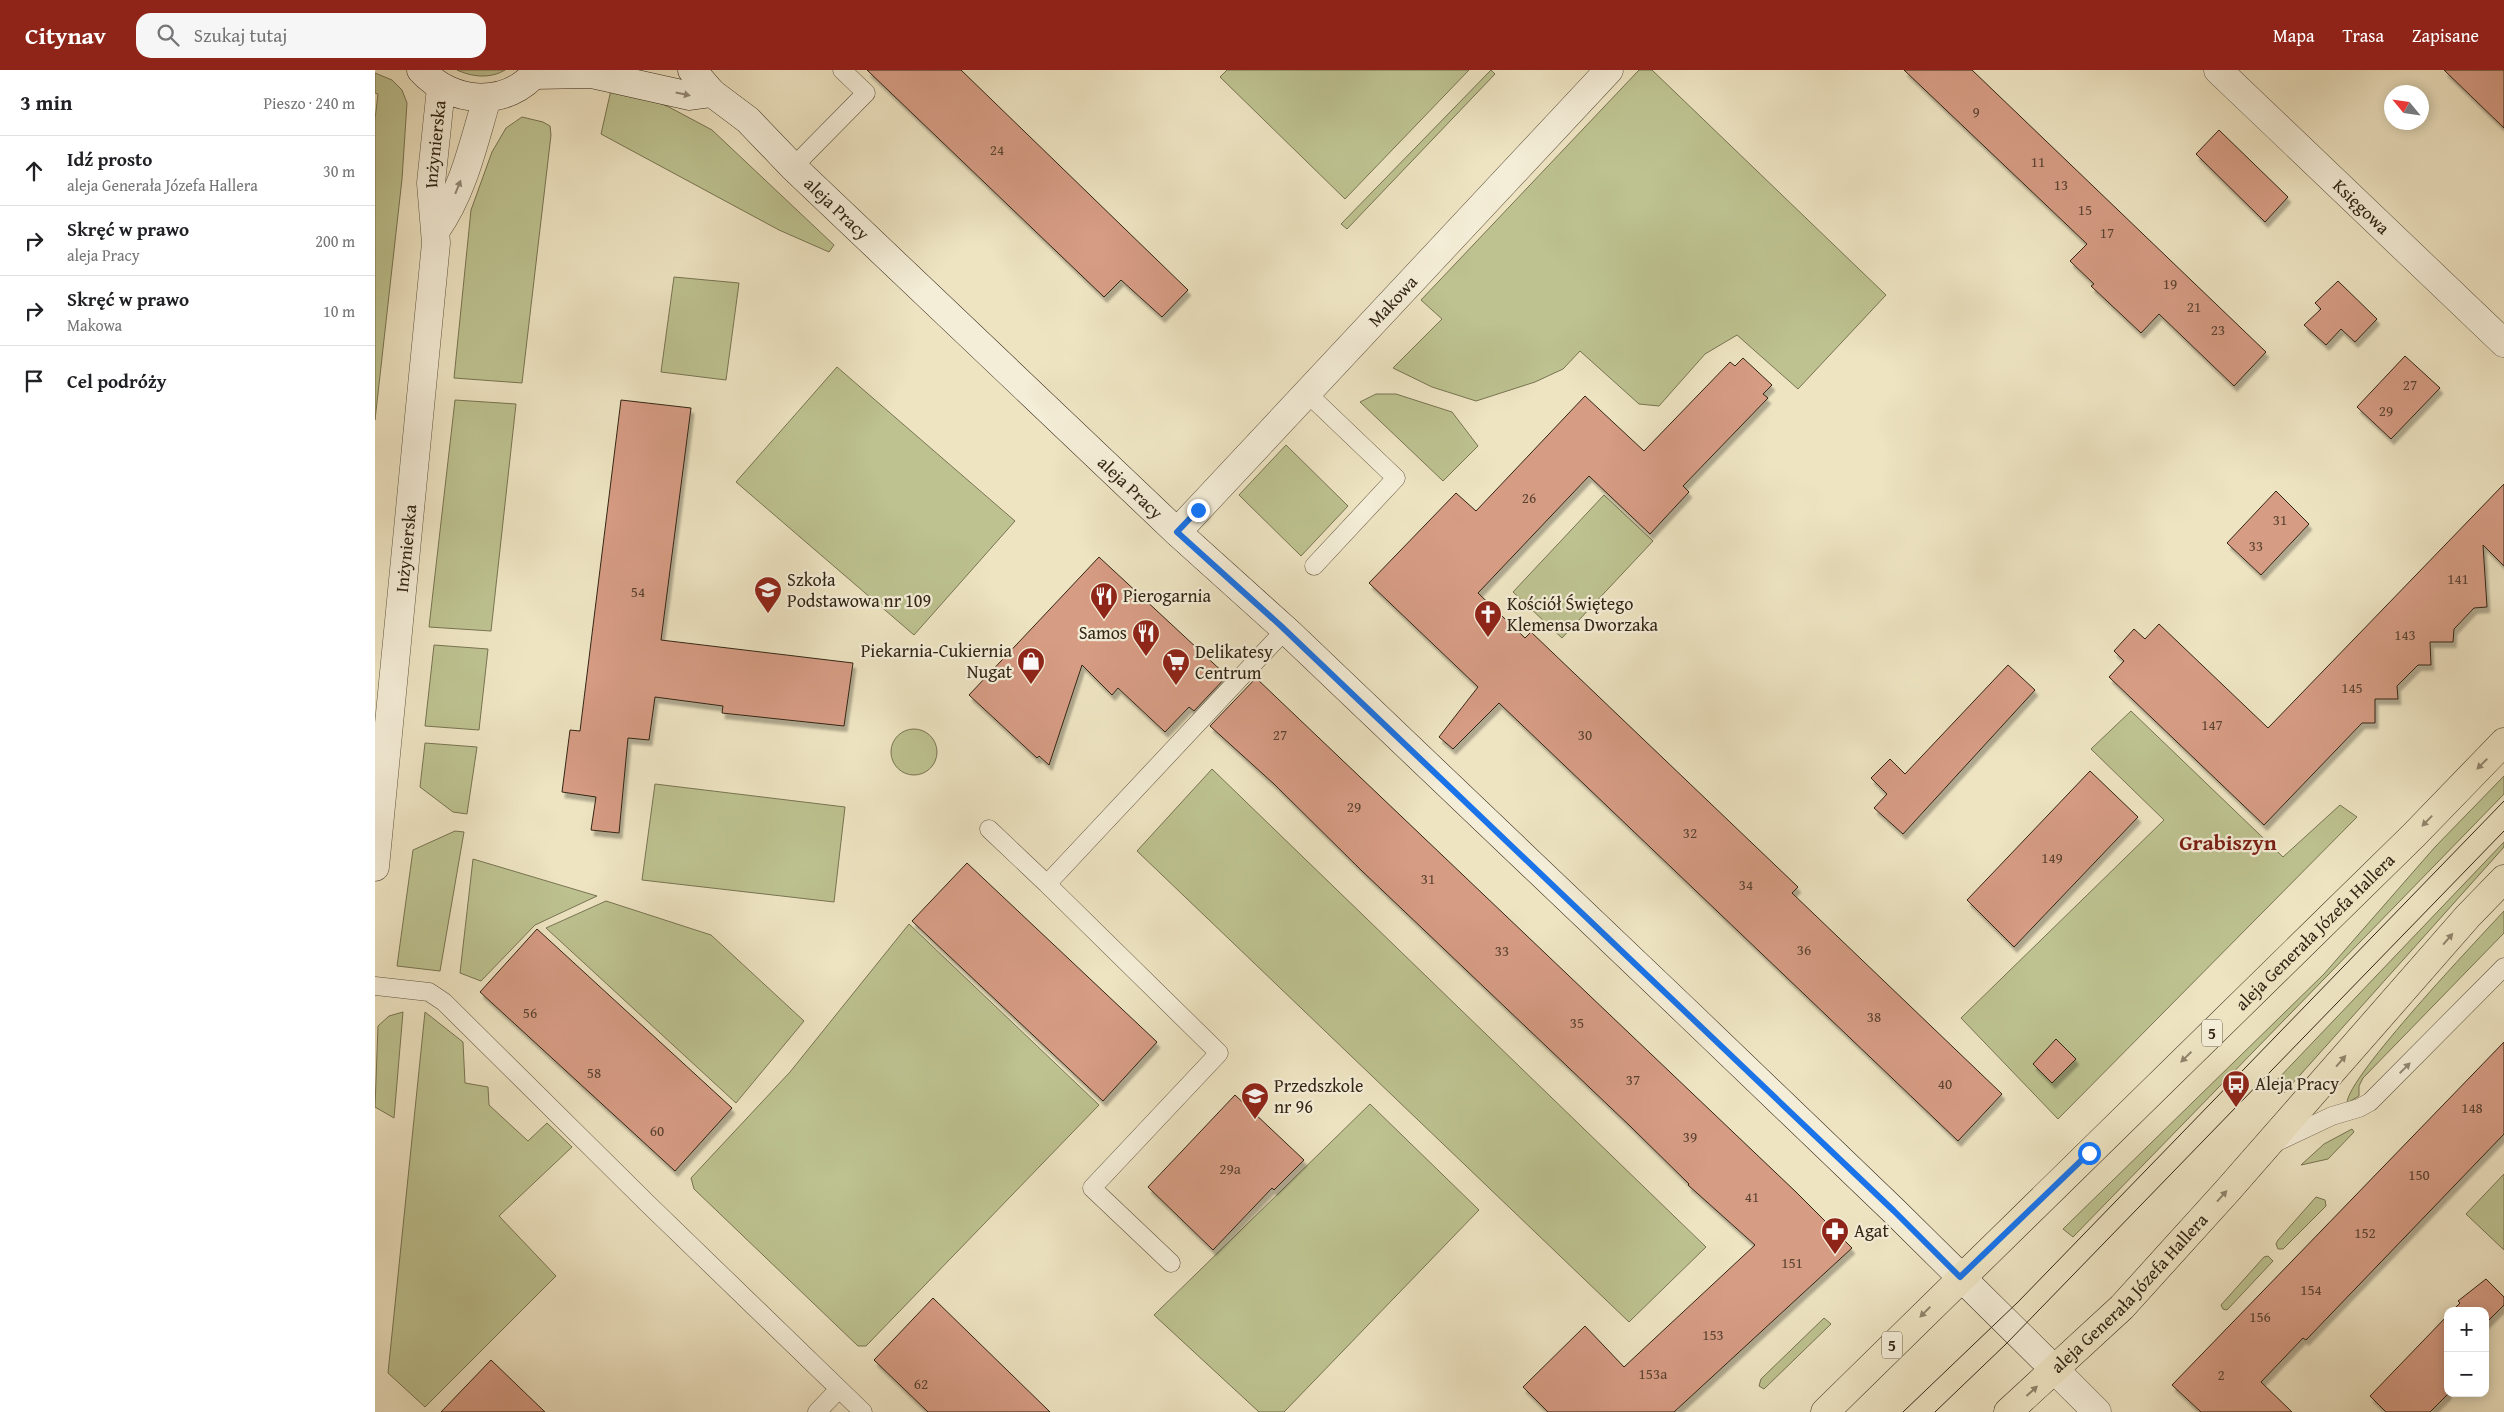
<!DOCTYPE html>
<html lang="pl">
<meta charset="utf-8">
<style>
:root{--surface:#fff;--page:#f6f6f6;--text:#202124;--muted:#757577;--line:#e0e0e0;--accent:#8f2418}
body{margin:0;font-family:"Gentium Book Plus",serif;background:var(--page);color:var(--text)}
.controls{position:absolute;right:15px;bottom:15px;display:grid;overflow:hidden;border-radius:10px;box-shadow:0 2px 12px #0003}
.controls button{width:45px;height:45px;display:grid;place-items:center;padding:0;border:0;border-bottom:1px solid var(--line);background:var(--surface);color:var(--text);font:25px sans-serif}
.compass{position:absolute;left:2009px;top:15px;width:45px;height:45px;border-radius:50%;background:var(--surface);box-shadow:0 2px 12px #0003;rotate:299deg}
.stop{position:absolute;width:15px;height:15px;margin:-11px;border:4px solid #1a73e8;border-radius:50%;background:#fff}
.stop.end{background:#1a73e8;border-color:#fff;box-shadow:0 1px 5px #0008}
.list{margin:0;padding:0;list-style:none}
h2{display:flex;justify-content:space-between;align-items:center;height:65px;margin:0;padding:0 20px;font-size:21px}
h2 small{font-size:16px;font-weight:400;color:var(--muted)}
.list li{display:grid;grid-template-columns:32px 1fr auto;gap:15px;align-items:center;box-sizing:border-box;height:70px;padding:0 20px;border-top:1px solid var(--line)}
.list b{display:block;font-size:19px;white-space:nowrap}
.list p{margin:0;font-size:16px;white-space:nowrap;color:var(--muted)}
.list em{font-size:16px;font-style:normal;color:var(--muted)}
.icon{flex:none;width:28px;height:28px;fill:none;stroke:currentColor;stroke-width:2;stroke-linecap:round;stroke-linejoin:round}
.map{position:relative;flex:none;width:2129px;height:1342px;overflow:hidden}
header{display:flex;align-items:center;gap:30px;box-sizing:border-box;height:70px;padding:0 25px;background:var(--accent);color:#fff}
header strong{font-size:24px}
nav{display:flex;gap:28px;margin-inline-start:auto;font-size:18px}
.search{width:350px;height:45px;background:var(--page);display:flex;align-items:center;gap:12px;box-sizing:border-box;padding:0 18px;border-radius:15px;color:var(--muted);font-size:19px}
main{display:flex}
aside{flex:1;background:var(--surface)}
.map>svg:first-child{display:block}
.green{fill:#bdc290;stroke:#787452}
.building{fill:#d69c84;stroke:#322515;filter:url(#shadow)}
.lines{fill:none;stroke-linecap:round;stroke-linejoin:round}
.lane-casing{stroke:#615540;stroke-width:19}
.street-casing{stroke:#615540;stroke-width:29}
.secondary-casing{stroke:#322515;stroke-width:29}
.primary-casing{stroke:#322515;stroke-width:29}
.lane{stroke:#f4edd7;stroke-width:18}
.street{stroke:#f4edd7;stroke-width:28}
.secondary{stroke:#f4edd7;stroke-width:28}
.primary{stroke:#eee4c2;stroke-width:28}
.tram{stroke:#322515;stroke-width:1}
.oneway{fill:#938976}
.oneway2{fill:#90846c}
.route{stroke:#1a73e8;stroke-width:6}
.labels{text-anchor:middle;stroke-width:4.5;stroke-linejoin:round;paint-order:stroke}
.number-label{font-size:15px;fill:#5b4331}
.shield{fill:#f4edd7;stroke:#6c614f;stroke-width:1}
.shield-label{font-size:16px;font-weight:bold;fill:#322515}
.street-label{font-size:18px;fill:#322515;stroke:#f4edd7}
.poi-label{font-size:18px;fill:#322515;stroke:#f4edd7;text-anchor:start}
.district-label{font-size:22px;font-weight:bold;fill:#7a1f14;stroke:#f4edd7}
</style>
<header>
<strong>Citynav</strong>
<div class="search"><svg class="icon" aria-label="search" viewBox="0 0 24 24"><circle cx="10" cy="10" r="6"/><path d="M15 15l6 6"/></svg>Szukaj tutaj</div>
<nav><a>Mapa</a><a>Trasa</a><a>Zapisane</a></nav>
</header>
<main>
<aside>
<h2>3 min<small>Pieszo · 240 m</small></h2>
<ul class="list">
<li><svg class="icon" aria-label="ahead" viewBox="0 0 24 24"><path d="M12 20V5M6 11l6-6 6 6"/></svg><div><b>Idź prosto</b><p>aleja Generała Józefa Hallera</p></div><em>30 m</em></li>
<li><svg class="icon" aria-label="right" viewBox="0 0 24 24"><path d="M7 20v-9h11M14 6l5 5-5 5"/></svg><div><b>Skręć w prawo</b><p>aleja Pracy</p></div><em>200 m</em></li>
<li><svg class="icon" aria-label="right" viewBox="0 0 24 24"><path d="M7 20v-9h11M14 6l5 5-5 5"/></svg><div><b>Skręć w prawo</b><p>Makowa</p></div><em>10 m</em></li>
<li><svg class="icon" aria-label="arrive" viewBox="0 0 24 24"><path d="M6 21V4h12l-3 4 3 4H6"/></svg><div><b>Cel podróży</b></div></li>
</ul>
</aside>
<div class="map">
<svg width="2129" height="1342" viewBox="0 0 2129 1342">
<defs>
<filter id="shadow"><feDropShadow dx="3" dy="5.5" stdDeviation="1" flood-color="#0004"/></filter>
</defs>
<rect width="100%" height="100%" fill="#eee4c2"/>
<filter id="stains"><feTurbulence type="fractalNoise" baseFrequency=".004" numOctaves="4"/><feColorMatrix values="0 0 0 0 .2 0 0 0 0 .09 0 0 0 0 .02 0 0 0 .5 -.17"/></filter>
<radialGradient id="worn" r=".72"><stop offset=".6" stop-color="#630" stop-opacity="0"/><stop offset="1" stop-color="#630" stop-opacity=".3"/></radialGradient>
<path class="green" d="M 82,0 L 130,0 C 115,9 97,7 82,0 Z
M 852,0 L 1094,0 L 970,129 L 845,7 Z
M 1116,0 L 1120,4 L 972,159 L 966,154 Z
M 1264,0 L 1277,0 L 1511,225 L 1423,319 L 1362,265 L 1330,284 L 1284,336 L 1264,334 L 1205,281 L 1188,299 L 1160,312 L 1101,331 L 1057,317 L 1018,298 L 1067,249 L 1046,230 Z
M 0,3 L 17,10 L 27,20 L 32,33 L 27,109 L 0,350 L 0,49 L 3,24 L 0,23 Z
M 236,20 L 275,29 L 294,37 L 337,60 L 459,175 L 454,182 L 404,160 L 226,64 Z
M 147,47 L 168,52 L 175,56 L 176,65 L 147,313 L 79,308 L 96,140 L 117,82 L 131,58 Z
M 299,207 L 364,213 L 351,310 L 286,302 Z
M 462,297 L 640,451 L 539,565 L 361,412 Z
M 1001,324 L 1021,324 L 1077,342 L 1103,376 L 1068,411 L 985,332 Z
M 80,330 L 141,334 L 116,561 L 54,557 Z
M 911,375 L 973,436 L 926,486 L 864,425 Z
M 1229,425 L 1278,471 L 1187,568 L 1138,522 Z
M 59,575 L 113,579 L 104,660 L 50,656 Z
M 1756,641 L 1908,787 L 1965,735 L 1982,747 L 1683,1049 L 1586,948 L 1789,750 L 1716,679 Z
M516 682a23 23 0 1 1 46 0a23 23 0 1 1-46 0Z
M 50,673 L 102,677 L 92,744 L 78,742 L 45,717 Z
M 837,699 L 1331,1177 L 1254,1252 L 762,781 Z
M 2129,706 L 2129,724 L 1698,1167 L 1688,1159 L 1949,904 L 2060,777 Z
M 280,714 L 470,737 L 459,832 L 267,810 Z
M 80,761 L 89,762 L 65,901 L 22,896 L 38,780 Z
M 2129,772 L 2129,777 L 1909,1023 L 1899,1013 Z
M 98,789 L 222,826 L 160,855 L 106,911 L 85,903 Z
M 231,831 L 336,865 L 429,951 L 361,1033 L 171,858 Z
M 2129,841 L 2129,863 L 1988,1008 L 1984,1016 L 1984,1026 L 1972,1033 C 1972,1007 2104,868 2129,841 Z
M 534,854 L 724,1035 L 491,1276 L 483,1276 L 319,1119 L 316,1108 L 415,1002 Z
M 28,942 L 19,1048 L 0,1037 L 3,956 L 14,946 Z
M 50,942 L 88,972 L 90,1013 L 113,1017 L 114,1035 L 153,1071 L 172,1053 L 197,1077 L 124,1146 L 181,1206 L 50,1337 L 13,1303 Z
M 995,1034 L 1104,1140 L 909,1342 L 884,1342 L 779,1245 Z
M 1977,1059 L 1979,1062 L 1953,1089 L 1926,1095 L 1949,1074 Z
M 2129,1104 L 2129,1180 L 2091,1144 Z
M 1941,1127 L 1950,1130 L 1951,1136 L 1908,1179 L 1903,1179 L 1901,1174 L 1903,1170 Z
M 1893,1186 L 1898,1191 L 1852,1240 L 1848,1239 L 1846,1235 L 1889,1187 Z
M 1449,1248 L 1456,1254 L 1389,1319 L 1384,1316 L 1386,1309 Z"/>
<path class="building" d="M 492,0 L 586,0 L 813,220 L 787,247 L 746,210 L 729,227 Z
M 1529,0 L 1597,0 L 1891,282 L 1859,316 L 1784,244 L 1766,263 L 1716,216 L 1719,214 L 1695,191 L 1712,174 Z
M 2069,0 L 2129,0 L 2129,58 Z
M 1844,60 L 1913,127 L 1890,152 L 1821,84 Z
M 1963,211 L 2002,249 L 1980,272 L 1966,259 L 1951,275 L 1929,255 L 1946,239 L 1940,233 Z
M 2030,286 L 2065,318 L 2016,369 L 1982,337 Z
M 1368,288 L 1397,315 L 1388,324 L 1393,328 L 1308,416 L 1314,422 L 1275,464 L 1214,406 L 1103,523 L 1150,568 L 1156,562 L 1423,817 L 1417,823 L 1627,1024 L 1583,1071 L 1124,633 L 1078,679 L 1064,667 L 1103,617 L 994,513 L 1081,423 L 1101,441 L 1210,326 L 1269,381 L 1355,292 L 1360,296 Z
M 246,330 L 316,338 L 286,570 L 478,593 L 469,656 L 347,643 L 348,636 L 280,627 L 274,670 L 253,668 L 244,763 L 216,760 L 221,727 L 187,722 L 195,660 L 205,661 Z
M 2129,414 L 2129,496 L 2108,475 L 2112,537 L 2099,538 L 2079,559 L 2078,572 L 2055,572 L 2056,595 L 2043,595 L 2022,616 L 2023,629 L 2000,629 L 2000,653 L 1987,653 L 1889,755 L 1734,607 L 1749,591 L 1739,581 L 1759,559 L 1770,569 L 1784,554 L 1893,658 Z
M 1901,421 L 1934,454 L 1886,505 L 1852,473 Z
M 724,487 L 852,606 L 819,641 L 814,637 L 790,662 L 743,618 L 737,625 L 707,595 L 674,695 L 664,686 L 662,688 L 594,625 Z
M 1633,595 L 1660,620 L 1528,764 L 1499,738 L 1512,724 L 1496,708 L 1515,689 L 1530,704 Z
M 881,608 L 1421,1122 L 1477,1178 L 1299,1342 L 1173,1342 L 1148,1317 L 1210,1256 L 1249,1297 L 1380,1175 L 1313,1115 L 1314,1114 L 1255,1056 L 987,801 L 899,714 L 835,656 Z
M 1715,701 L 1763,747 L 1639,877 L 1592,830 Z
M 592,793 L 782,972 L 728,1031 L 537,851 Z
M 162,859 L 357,1038 L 300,1101 L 105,922 Z
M 1681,969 L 1701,989 L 1677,1013 L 1658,994 Z
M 2129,972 L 2129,1064 L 1931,1270 L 1928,1268 L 1886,1312 L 1917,1342 L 1826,1342 L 1797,1315 Z
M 860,1025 L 929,1090 L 899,1120 L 897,1118 L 838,1180 L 773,1117 Z
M 2111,1209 L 2129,1227 L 2129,1235 L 2110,1254 L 2110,1241 L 2077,1241 L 2085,1233 L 2083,1231 Z
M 558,1228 L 675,1342 L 553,1342 L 499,1290 Z
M 2073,1245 L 2073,1324 L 2055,1342 L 2011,1342 L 1995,1326 Z
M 116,1290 L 170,1342 L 66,1342 Z"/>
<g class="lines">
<g class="lane-casing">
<path id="lane" d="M 418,97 L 491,23 L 467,0
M 932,323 L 1021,408 L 939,496
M 614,759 L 672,814
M 0,916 L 54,922 L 69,932 L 273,1134 L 488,1342
M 1900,1073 L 1957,1046 L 1984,1038 L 1995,1032 L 2129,897
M 796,1193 L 717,1118 L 844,983 L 672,814 L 910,560
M 442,1342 L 464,1319"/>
</g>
<g class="street-casing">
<g id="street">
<path id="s1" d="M 1843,0 L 2129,273"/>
<path d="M 61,160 C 88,122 99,72 112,28"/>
<path id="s2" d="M 802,462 L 1234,0"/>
<path id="s3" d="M 0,797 L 61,173 L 56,113 L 66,18"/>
<path d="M 1680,1300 L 1722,1342"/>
</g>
</g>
<g class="secondary-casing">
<g id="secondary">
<path d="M 46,0 C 77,34 132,39 163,0"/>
<path id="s4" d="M 317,0 L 337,23 L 373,50 L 418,97 L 802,462 L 913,562 L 1320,950 L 1519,1141 L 1680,1300"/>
<path d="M 158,5 L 217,4 L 315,26 L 337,23"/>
</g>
</g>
<g class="primary-casing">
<g id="primary">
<path id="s5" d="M 1450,1342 L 2039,765 L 2129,672"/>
<path id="s6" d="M 1633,1342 L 1747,1237 L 1853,1120 L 2093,846 L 2129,809"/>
</g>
</g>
<use href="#lane" class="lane"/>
<use href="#street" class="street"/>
<use href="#secondary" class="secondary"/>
<use href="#primary" class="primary"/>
<path class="tram" d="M 1528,1342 L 1643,1232 L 2129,731
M 1560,1342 L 1631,1274 L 2129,761"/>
</g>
<defs><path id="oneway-solid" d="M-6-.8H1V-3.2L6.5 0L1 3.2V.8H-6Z" transform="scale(1.25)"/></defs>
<g class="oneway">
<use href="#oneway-solid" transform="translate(308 24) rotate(12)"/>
<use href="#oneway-solid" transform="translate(83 117) rotate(-68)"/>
<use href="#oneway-solid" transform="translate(2030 998) rotate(-45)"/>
</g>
<g class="oneway2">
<use href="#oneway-solid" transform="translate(2107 694) rotate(135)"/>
<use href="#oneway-solid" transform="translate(2052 751) rotate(134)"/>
<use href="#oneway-solid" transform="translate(2073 869) rotate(-49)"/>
<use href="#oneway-solid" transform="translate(1811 987) rotate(136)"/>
<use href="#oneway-solid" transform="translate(1966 991) rotate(-49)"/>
<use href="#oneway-solid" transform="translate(1847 1126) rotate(-48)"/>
<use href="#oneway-solid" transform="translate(1550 1242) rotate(135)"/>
<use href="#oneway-solid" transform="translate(1657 1321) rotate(-42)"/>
</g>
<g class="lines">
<path class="route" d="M 823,440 L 802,462 L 906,556 L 1519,1141 L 1585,1207 L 1714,1083"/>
</g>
<defs>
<g id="school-pin" transform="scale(1.4375)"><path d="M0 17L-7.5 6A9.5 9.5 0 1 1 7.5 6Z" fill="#8f2418" stroke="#f4edd7"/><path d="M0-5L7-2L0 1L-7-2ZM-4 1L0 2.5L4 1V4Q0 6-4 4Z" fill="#fff"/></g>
<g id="restaurant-pin" transform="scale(1.4375)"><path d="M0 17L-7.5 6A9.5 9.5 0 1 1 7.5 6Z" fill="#8f2418" stroke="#f4edd7"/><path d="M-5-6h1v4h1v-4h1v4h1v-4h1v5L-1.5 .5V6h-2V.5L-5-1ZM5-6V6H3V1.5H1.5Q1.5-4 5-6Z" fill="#fff"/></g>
<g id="church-pin" transform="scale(1.4375)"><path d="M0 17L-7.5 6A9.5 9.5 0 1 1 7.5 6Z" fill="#8f2418" stroke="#f4edd7"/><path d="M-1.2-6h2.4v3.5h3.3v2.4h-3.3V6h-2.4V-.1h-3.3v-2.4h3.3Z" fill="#fff"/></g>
<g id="shop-pin" transform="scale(1.4375)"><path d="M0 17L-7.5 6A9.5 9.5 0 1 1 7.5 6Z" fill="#8f2418" stroke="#f4edd7"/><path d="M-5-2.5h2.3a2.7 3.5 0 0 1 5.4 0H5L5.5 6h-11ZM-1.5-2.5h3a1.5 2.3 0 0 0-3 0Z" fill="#fff"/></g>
<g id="supermarket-pin" transform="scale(1.4375)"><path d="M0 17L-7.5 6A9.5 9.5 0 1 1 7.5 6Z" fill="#8f2418" stroke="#f4edd7"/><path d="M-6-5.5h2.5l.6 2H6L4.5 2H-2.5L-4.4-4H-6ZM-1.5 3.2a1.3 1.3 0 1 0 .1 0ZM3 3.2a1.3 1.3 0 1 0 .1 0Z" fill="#fff"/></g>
<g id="bus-pin" transform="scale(1.4375)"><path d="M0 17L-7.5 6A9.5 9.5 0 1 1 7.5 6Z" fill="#8f2418" stroke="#f4edd7"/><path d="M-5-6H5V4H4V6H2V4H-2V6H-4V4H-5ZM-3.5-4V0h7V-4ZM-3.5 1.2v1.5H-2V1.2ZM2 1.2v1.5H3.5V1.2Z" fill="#fff"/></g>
<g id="pharmacy-pin" transform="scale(1.4375)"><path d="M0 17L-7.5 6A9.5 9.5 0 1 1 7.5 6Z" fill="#8f2418" stroke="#f4edd7"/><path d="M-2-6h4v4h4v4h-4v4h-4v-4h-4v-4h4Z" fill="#fff"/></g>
</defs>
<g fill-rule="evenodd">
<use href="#school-pin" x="393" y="520"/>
<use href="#restaurant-pin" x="729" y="526"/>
<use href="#church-pin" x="1113" y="544"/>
<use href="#restaurant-pin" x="771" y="563"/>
<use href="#shop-pin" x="656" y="591"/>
<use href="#supermarket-pin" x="801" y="592"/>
<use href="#bus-pin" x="1861" y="1014"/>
<use href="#school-pin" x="880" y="1026"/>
<use href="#pharmacy-pin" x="1460" y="1161"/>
</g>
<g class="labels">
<g class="number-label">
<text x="1601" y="47">9</text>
<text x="622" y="85">24</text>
<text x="1663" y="97">11</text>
<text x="1686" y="120">13</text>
<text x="1710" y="145">15</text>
<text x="1732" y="168">17</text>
<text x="1795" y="219">19</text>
<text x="1819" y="242">21</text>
<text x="1843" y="265">23</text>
<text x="2035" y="320">27</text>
<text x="2011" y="346">29</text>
<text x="1154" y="433">26</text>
<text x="1905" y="455">31</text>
<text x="1881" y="481">33</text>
<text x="2083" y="514">141</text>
<text x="263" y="527">54</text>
<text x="2030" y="570">143</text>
<text x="1977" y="623">145</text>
<text x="1837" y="660">147</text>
<text x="905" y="670">27</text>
<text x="1210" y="670">30</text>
<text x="979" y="742">29</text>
<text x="1315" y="768">32</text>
<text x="1677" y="793">149</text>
<text x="1053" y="814">31</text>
<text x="1371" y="820">34</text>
<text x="1429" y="885">36</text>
<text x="1127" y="886">33</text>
<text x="155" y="948">56</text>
<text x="1499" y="952">38</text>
<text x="1202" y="958">35</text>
<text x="219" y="1008">58</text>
<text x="1258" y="1015">37</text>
<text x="1570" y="1019">40</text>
<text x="2097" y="1043">148</text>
<text x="282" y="1066">60</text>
<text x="1315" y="1072">39</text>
<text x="855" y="1104">29a</text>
<text x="2044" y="1110">150</text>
<text x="1377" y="1132">41</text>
<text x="1990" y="1168">152</text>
<text x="1417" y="1198">151</text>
<text x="1936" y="1225">154</text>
<text x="1885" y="1252">156</text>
<text x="1338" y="1270">153</text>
<text x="1278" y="1309">153a</text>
<text x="1846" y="1310">2</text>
<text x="546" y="1319">62</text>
</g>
<g class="shield">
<rect x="1827" y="949.5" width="20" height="27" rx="4"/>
<rect x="1507" y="1261.5" width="20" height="27" rx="4"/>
</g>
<g class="shield-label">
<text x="1837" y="969">5</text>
<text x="1517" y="1281">5</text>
</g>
<g class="street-label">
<text dy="6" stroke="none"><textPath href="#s3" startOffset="726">Inżynierska</textPath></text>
<text dy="6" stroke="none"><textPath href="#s1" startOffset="198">Księgowa</textPath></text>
<text dy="6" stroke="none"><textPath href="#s4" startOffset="201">aleja Pracy</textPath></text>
<text dy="6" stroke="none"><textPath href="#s2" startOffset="316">Makowa</textPath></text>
<text dy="6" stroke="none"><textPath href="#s4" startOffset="606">aleja Pracy</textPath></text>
<text dy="6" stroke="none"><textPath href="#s3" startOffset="320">Inżynierska</textPath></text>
<text dy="6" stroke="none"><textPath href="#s5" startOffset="686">aleja Generała Józefa Hallera</textPath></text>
<text dy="6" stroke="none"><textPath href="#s6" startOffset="170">aleja Generała Józefa Hallera</textPath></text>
</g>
<g class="poi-label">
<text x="412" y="516">Szkoła<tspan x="412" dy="21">Podstawowa nr 109</tspan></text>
<text x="748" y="532">Pierogarnia</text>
<text x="1132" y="540">Kościół Świętego<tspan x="1132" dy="21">Klemensa Dworzaka</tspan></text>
<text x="752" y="569" text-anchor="end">Samos</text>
<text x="637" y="587" text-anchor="end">Piekarnia-Cukiernia<tspan x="637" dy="21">Nugat</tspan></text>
<text x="820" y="588">Delikatesy<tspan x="820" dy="21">Centrum</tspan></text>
<text x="1880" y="1020">Aleja Pracy</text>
<text x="899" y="1022">Przedszkole<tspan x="899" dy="21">nr 96</tspan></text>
<text x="1479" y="1167">Agat</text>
</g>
<g class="district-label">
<text x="1853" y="780">Grabiszyn</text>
</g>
</g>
<rect width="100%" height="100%" filter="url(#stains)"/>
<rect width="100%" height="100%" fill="url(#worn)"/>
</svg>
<div class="controls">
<button>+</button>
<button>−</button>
</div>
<svg class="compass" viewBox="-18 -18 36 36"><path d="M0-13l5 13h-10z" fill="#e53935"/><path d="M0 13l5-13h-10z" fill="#757577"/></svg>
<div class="stop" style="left:1714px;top:1083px"></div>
<div class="stop end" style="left:823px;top:440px"></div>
</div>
</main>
